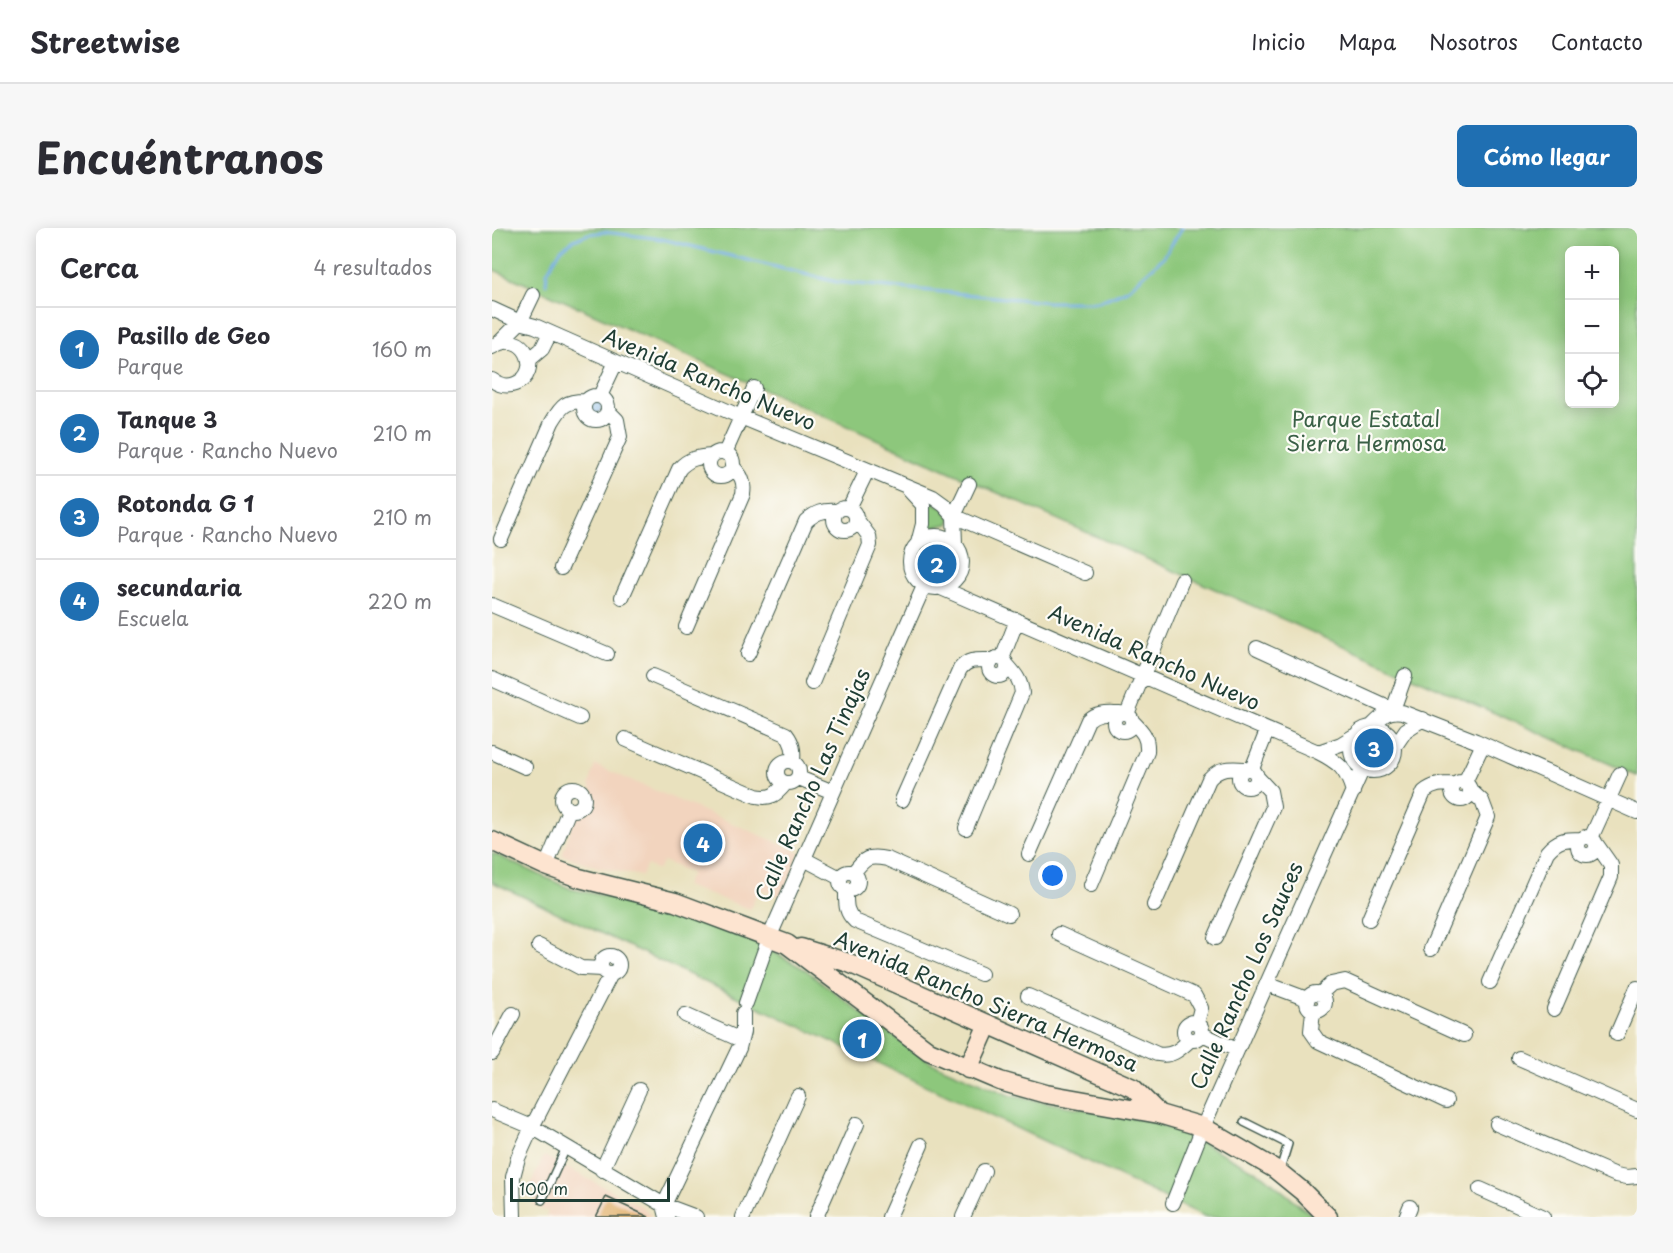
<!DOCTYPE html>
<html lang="es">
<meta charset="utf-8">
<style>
:root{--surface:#fff;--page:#f7f7f7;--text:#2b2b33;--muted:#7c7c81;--line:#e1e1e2;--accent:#1f6fb2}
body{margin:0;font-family:"Playpen Sans",sans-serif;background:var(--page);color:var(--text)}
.controls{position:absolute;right:18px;top:18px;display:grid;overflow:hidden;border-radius:9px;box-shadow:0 3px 15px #0003}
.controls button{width:54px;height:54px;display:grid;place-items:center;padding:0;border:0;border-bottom:2px solid var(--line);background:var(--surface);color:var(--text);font:30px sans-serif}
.scale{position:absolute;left:18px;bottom:15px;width:160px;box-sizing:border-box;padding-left:6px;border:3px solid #1f3d34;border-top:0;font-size:16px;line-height:21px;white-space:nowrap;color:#1f3d34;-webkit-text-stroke:4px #fdfcf7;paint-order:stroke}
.you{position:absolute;left:561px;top:648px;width:21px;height:21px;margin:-15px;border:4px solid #fff;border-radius:50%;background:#1a73e8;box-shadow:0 0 0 9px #1a73e833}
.badge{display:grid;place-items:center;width:39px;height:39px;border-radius:50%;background:var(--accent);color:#fff;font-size:20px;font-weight:700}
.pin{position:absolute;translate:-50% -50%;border:3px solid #fff;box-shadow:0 2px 6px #0006}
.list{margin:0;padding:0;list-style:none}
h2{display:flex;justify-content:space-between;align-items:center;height:78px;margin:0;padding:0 24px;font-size:26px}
h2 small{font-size:20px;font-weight:400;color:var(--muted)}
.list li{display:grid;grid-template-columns:39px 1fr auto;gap:18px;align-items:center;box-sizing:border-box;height:84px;padding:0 24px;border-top:2px solid var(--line)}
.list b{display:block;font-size:22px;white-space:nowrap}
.list p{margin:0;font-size:20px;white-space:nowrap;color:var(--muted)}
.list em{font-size:20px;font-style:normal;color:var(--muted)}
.icon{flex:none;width:33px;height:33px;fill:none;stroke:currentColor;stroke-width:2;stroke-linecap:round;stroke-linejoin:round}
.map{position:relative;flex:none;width:1145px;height:989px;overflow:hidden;border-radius:9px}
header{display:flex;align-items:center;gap:36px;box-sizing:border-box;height:84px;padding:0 30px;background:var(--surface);border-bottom:2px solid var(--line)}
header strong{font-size:28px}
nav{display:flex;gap:33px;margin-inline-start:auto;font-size:21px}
.intro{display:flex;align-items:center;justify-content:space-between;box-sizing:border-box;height:144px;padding:0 36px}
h1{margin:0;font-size:42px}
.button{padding:15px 27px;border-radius:9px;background:var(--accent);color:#fff;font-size:21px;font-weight:700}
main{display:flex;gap:36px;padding:0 36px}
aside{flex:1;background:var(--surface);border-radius:9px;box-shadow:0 3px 15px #0003}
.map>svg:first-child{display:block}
.built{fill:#f2d4be}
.green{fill:#8dc77c;stroke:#568258;stroke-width:1.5;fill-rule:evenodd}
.water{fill:#76aee5;stroke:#4a768c;stroke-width:1.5}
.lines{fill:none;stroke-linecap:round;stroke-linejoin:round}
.stream{stroke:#76aee5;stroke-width:3}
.building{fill:#e0ac64}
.lane-casing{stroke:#3d5649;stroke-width:10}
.street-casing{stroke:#3d5649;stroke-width:16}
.secondary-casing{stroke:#3d5649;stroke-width:21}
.lane{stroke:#fff;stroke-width:7}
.street{stroke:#fff;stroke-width:14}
.secondary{stroke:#fde4d0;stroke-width:18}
.labels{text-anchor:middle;stroke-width:4.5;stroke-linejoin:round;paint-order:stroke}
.street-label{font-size:21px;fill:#1f3d34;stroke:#fdfcf7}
.park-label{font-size:21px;fill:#3a6046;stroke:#fdfcf7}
</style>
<header>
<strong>Streetwise</strong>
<nav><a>Inicio</a><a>Mapa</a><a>Nosotros</a><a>Contacto</a></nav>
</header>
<div class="intro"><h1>Encuéntranos</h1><a class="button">Cómo llegar</a></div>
<main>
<aside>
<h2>Cerca<small>4 resultados</small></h2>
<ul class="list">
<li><span class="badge">1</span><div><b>Pasillo de Geo</b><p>Parque</p></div><em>160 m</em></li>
<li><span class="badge">2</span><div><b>Tanque 3</b><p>Parque · Rancho Nuevo</p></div><em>210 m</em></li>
<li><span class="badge">3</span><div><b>Rotonda G 1</b><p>Parque · Rancho Nuevo</p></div><em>210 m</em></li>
<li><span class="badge">4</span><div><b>secundaria</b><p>Escuela</p></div><em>220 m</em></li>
</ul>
</aside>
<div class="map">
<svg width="1145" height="989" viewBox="0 0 1145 989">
<rect width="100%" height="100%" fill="#fdfcf7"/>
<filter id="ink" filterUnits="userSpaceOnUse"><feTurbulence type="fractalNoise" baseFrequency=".0167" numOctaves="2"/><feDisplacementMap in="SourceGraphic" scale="12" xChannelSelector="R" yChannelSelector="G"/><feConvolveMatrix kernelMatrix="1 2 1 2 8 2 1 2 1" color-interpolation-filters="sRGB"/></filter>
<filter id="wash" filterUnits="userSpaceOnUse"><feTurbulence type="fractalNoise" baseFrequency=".008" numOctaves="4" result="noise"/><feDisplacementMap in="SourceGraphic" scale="24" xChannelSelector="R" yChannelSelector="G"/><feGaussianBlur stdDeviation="1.35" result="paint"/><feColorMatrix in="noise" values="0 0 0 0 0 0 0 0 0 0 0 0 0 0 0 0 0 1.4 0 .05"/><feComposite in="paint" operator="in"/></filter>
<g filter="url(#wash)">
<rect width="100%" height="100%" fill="#e9e1be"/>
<path class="built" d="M 103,537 L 308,624 L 290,669 L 267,661 L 258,681 L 193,658 L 199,645 L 171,633 L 166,642 L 155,637 L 149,648 L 106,639 L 70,627 L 83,588 L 100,579 L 100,564 L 97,557 Z
M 52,928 L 151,979 L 160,989 L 54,989 L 56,984 L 40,977 L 46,964 L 37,959 Z"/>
<path class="green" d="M 0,0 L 1145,0 L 1145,548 L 0,41 ZM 1078,22 L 1122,22 L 1122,176 L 1078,176 Z
M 426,267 L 451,279 L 459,291 L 457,296 L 436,300 C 439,285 435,278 426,267 Z
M422 335a23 23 0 1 1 46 0a23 23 0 1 1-46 0Z
M865 521a17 17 0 1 1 34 0a17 17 0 1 1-34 0Z
M 0,625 L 79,661 L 174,681 L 215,693 L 268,713 L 283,725 L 314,742 L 373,788 L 439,834 L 519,868 L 658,893 L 701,910 L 771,947 L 822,989 L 714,989 L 0,654 Z"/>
<path class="water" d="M96 179a7 7 0 1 1 14 0a7 7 0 1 1-14 0Z"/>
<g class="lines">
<path class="stream" d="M 54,56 L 55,44 L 69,21 L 82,12 L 96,6 L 112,4 L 170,11 L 345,54 L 556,74 L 606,74 L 635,62 L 671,30 L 690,0"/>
</g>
<g id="blocks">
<path class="building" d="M 114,969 L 157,989 L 104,989 Z"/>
</g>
</g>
<g filter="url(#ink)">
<use href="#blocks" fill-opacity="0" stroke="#3d5649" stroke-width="1.5"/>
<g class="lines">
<g class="lane-casing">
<path id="lane" d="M 752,894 L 796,916 L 788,942
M 50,972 L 74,920"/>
</g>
<g class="street-casing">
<path id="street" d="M 0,81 L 28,94 L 43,98 L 249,189 L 441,269 L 452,277 L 462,288 L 463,316
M 8,114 L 28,94 L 41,67
M 0,119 C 33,98 52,145 23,156 C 15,159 7,157 0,152
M 37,132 L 50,121 L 58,105
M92 180a12 12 0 1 1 24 0a12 12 0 1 1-24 0Z
M 108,168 L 124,134
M217 236a12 12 0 1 1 24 0a12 12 0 1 1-24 0Z
M 233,225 L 262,160
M 477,256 L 462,288 L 593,345
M 417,262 L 431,277 L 431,296 L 426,315
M342 291a11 11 0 1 1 22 0a11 11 0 1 1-22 0Z
M 357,280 L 375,243
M418 334a26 26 0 1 1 52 0a26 26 0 1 1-52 0Z
M 9,311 L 60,194 C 70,177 74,173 93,173
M 69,340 L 128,209 L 125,192 L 116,183
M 449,360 L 826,524 C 846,534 855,541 861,564
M 130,369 L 187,241 C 197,230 206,229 220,228
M 0,377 L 115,426
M 194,399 L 251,266 C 253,253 249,247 240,238
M 765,420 L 901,482 L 913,448
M 256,426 L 314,293 C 324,284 331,282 344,283
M497 439a9 9 0 1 1 18 0a9 9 0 1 1-18 0Z
M 510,431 L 525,392
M 161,448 L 294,506 C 301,515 302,522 301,533
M 0,451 L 88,490
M 320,455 L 378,317 L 377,308 L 365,292
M622 494a9 9 0 1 1 18 0a9 9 0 1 1-18 0Z
M 635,486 L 690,352
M 879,499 C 889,489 896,481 910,484 L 984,513 L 1145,584
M859 521a22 22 0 1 1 44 0a22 22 0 1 1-44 0Z
M 133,511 L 264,568 C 279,571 284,567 293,556
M 903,518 L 914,502 L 931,491
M 0,524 L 33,539
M 826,524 L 849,516 L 862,508
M285 544a11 11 0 1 1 22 0a11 11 0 1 1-22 0Z
M747 550a9 9 0 1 1 18 0a9 9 0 1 1-18 0Z
M 760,541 L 775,503
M 307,550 L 341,564
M960 563a9 9 0 1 1 18 0a9 9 0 1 1-18 0Z
M 973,554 L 991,516
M70 571a11 11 0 1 1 22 0a11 11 0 1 1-22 0Z
M 410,572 L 468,441 C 477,430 486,432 500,432
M 474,600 L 530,465 C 529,453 524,447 516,438
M1086 618a9 9 0 1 1 18 0a9 9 0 1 1-18 0Z
M 1099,610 L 1128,546
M 537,626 L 596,492 C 605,483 616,485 628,485
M 312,631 L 348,650
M 54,638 L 77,582
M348 653a9 9 0 1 1 18 0a9 9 0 1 1-18 0Z
M 361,645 C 373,630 375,627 395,631 L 517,686
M 599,657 L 655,524 C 656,509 651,504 641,494
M 354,662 C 354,676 353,684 363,693 L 489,746
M 662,677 L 717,551 C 728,539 738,540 753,541
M 877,691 L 932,564 C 941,556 950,556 963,556
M 567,706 L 702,767 L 709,780 L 705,795
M 723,710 L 781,579 L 778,563 L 765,549
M 47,718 L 89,740 L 110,741
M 939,721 L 996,589 L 990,573 L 978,562
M109 737a9 9 0 1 1 18 0a9 9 0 1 1-18 0Z
M 998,754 L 1055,624 C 1066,611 1073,611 1089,611
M 775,756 L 815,771
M815 774a9 9 0 1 1 18 0a9 9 0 1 1-18 0Z
M 828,766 L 839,756 L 853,753 L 972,807
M 536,768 L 665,826 C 680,829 687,822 698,812
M 254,775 L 277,710 L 432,358
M 1062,781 L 1119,649 L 1119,637 L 1105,617
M 821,783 L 819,803 L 826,813 L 954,873
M 193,787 L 249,812
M692 803a9 9 0 1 1 18 0a9 9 0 1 1-18 0Z
M 710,806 L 745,822
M 1125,806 L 1145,760
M 0,825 L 21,786
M 1027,830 L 1145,882
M 0,882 L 40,899 L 172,977 L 204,989
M 1005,896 L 1124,947 L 1135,949 L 1145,948
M 110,942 L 147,862
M 988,961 L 1051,989
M 681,975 L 711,899 L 871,540
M 22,989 L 21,949 L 26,930 L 40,899 L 119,746
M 175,989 L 172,977 L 247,820 L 251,804 L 251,785
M 251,989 L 306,868
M 324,989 L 365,896
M 397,989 L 429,917
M 471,989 L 492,943
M 914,989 L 918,979"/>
</g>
<g class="secondary-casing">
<path id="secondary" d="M 0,613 L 54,638 L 87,650 L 183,674 L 295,716 L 437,823 L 508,853 L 554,866 L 667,886 L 711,899 L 783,941 L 810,963 L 836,989
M 309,720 L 357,735 L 641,860 L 667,886
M 476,841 L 496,796"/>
</g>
<use href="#lane" class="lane"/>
<use href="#street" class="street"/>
<use href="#secondary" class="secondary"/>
</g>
</g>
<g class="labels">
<g class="street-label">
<text transform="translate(217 152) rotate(23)" y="7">Avenida Rancho Nuevo</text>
<text transform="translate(662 430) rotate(24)" y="7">Avenida Rancho Nuevo</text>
<text transform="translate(321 557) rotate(-66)" y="7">Calle Rancho Las Tinajas</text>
<text transform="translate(755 748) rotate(-66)" y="7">Calle Rancho Los Sauces</text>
<text transform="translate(494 774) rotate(23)" y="7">Avenida Rancho Sierra Hermosa</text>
</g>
<g class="park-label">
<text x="874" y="199">Parque Estatal<tspan x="874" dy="24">Sierra Hermosa</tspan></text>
</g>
</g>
</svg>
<div class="controls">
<button>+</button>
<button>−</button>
<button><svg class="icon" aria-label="locate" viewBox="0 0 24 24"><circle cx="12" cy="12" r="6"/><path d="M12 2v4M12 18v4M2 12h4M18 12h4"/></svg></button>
</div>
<div class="scale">100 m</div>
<div class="you"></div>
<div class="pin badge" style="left:370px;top:811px">1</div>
<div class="pin badge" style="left:445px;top:336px">2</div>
<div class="pin badge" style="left:882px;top:520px">3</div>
<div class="pin badge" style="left:211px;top:615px">4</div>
</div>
</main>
